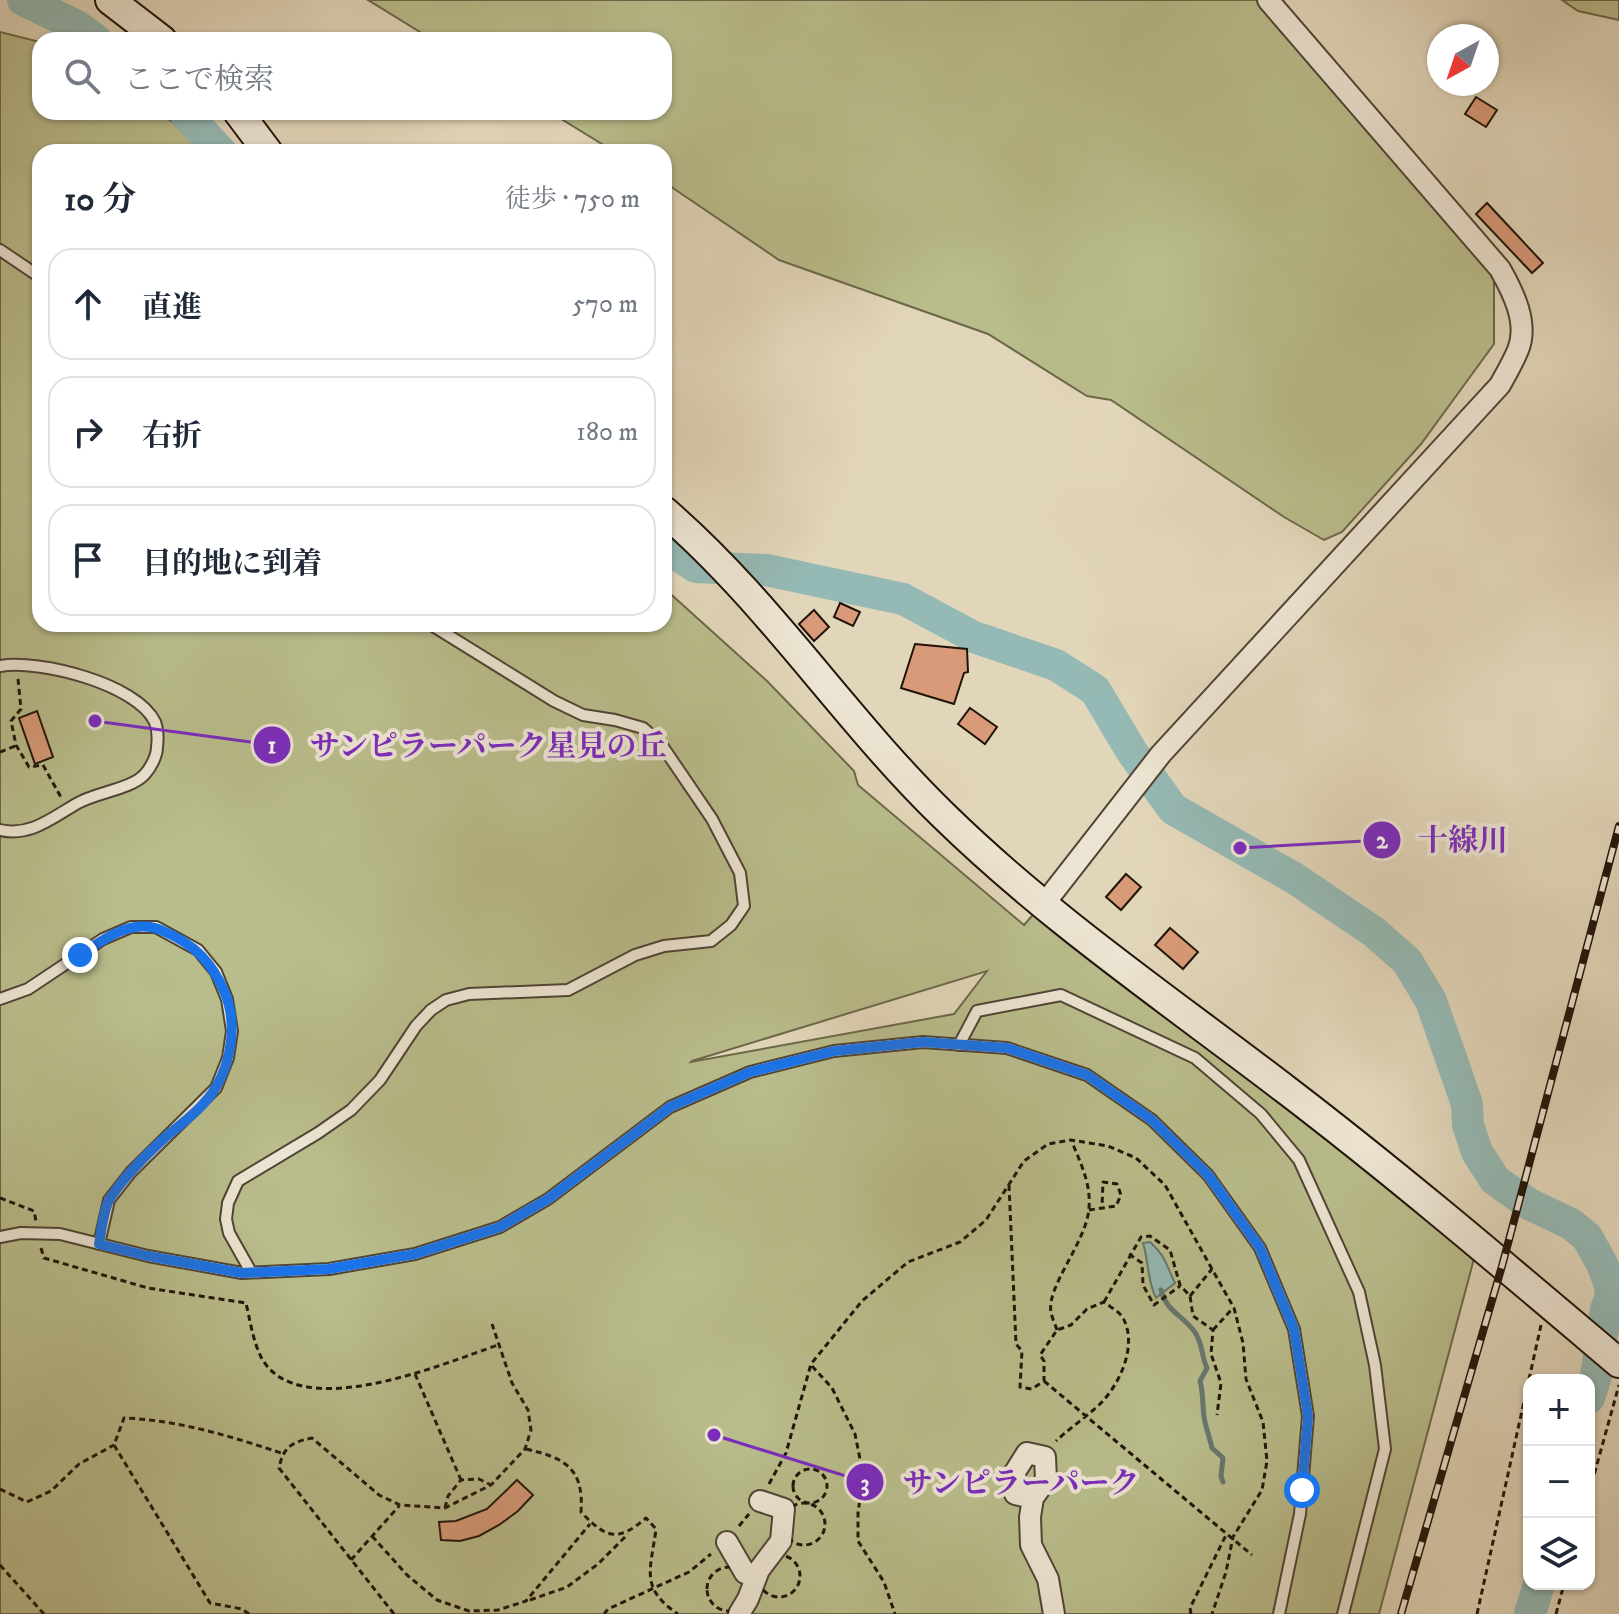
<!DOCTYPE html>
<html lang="ja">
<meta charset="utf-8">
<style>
:root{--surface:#fff;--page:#f6f6f7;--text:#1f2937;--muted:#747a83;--line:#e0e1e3}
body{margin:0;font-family:"IM FELL DW Pica","Noto Serif JP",serif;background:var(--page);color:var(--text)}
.controls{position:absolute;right:24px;bottom:24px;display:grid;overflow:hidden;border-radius:16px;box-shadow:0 2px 6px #0004}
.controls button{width:72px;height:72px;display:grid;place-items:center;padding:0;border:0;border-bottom:2px solid var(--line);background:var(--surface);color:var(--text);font:40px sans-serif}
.compass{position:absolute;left:1427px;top:24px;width:72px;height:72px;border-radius:50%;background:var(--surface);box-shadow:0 2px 6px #0004;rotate:220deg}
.stop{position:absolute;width:24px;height:24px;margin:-18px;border:6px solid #1a73e8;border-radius:50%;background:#fff}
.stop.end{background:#1a73e8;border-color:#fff;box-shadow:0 2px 8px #0008}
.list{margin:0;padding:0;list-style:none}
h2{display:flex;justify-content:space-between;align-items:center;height:104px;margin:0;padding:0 32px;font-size:34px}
h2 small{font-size:26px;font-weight:400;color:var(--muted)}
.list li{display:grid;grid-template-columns:52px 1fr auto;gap:24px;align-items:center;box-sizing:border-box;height:112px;margin:0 16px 16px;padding:0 16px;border:2px solid var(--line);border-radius:24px}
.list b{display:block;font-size:30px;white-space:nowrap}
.list em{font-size:26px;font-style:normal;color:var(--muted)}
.icon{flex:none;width:44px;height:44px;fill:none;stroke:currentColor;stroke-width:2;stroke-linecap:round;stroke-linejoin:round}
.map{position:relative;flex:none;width:1619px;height:1614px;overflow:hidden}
.search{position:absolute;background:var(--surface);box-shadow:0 2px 6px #0004;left:32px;top:32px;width:640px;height:88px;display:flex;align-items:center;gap:20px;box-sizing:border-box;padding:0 28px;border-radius:24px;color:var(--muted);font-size:30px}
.panel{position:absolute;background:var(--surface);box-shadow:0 2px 6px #0004;left:32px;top:144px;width:640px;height:488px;border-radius:24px}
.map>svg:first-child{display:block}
.green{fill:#b9bc8b;stroke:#6c684a;stroke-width:2;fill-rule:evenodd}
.water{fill:#95b9b4;stroke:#66776f;stroke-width:2}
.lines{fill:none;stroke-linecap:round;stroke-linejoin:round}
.stream{stroke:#66776f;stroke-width:5}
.river{stroke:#95b9b4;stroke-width:32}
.building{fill:#d89a78;stroke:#1f1408;stroke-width:2}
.lane-casing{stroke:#504434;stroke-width:14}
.street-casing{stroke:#504434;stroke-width:24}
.secondary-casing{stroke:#1f1408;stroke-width:32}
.path{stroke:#1f1408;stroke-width:3;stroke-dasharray:6 4;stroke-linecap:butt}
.lane{stroke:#ece4d2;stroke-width:10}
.street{stroke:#ece4d2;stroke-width:20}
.secondary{stroke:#ece4d2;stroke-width:28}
.rail-casing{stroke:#1f1408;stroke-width:8}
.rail{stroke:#ece4d2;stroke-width:5;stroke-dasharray:15;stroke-linecap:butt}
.route{stroke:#1a73e8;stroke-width:10}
.leader{fill:none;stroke:#7b2cbf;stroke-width:3}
.callout-dot{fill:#7b2cbf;stroke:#ece4d2;stroke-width:3}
.mark-label{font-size:24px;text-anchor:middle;font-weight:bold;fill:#fff}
.callout-label{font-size:30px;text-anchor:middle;font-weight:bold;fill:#7b2cbf;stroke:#ece4d2;stroke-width:8;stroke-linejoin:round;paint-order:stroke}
</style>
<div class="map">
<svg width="1619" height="1614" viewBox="0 0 1619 1614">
<rect width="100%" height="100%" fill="#e2d6ba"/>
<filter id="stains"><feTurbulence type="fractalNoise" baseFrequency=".0025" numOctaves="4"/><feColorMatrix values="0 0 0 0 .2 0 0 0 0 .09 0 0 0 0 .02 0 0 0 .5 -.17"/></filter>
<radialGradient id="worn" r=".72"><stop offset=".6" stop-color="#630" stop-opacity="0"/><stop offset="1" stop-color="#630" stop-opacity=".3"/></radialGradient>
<path class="green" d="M 368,0 L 1265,0 L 1494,273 L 1494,344 L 1421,444 L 1342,532 L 1324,540 L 1284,517 L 1111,400 L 1087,396 L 988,334 L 779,260 L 664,182 L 664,152 L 615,152 L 550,112 L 664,112 L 664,40 L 433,40 Z
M 1562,0 L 1619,0 L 1619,20 L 1578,11 Z
M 0,32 L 40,42 L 40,112 L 158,112 L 174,123 L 202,152 L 40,152 L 40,624 L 664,624 L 664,588 L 767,681 L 854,771 L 858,785 L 1024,925 L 1038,909 L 1475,1255 L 1379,1614 L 0,1614 ZM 987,971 L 954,1014 L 691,1062 L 692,1061 Z"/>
<path class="water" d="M 1150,1242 C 1167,1258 1165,1263 1175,1283 L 1156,1298 C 1147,1280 1149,1263 1143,1243 Z"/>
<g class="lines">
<path class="stream" d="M 1161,1290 C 1167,1312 1181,1314 1194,1331 C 1203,1342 1201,1356 1207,1368 L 1200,1381 C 1204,1395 1202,1411 1205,1422 C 1207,1431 1210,1439 1212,1448 L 1223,1458 L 1221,1476 L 1223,1482"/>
<path class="river" d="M 23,0 L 77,26 L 96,40
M 184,112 L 221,152
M 664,546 L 696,567 L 766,570 L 903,599 L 974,637 L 1056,665 L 1095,690 L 1132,752 L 1173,809 L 1294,878 L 1374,932 L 1407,961 L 1431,1001 L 1467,1104 L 1468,1125 L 1477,1152 L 1495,1180 L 1529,1204 L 1571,1224 L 1587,1237 L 1602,1264 L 1610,1285 L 1611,1296 L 1606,1309 L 1596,1376 L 1589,1398
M 1530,1614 L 1539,1584"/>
</g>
<path class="building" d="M 1476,97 L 1497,110 L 1486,127 L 1465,114 Z
M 1487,203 L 1543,263 L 1532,273 L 1476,214 Z
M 840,603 L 860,612 L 853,626 L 834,617 Z
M 814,610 L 829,627 L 814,641 L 799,624 Z
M 915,644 L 967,649 L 968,672 L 964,673 L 954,704 L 901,688 Z
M 970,708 L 997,727 L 985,744 L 958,724 Z
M 37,711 L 53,757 L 35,764 L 19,718 Z
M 1126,874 L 1141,887 L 1121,910 L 1106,897 Z
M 1170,928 L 1198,952 L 1183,969 L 1155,945 Z
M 517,1480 L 533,1495 L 518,1511 L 499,1525 L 479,1536 L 460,1541 L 441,1540 L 439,1522 L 456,1521 L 487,1509 Z"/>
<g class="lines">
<g class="lane-casing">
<path id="lane" d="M 0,250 L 40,277
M 0,666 C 39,659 137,684 155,722 C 158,730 158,739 157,747 C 157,756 151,767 145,774 C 132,789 97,792 78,803 C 53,817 31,837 0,830
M 0,999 L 28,989 L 103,939 L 131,927 L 156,927 L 198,950 L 216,972 L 227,999 L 232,1031 L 228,1058 L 216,1088 L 131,1172 L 109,1200 L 99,1244
M 959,1045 L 977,1011 L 1061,995 L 1195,1058 L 1261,1114 L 1299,1160 L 1359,1292 L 1375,1365 L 1385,1449 L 1343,1614
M 0,1237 L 21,1233 L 60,1234 L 148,1256 L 242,1273 L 329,1269 L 415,1254 L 500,1227 L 548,1199 L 670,1107 L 750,1072 L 834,1051 L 923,1042 L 1007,1048 L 1087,1075 L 1152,1120 L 1208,1175 L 1260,1248 L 1294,1329 L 1308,1416 L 1300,1514 L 1279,1614
M 251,1272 L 229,1233 L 226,1219 L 228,1203 L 238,1181 L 318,1133 L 351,1110 L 380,1080 L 416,1026 L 431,1010 L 446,1000 L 469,994 L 568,990 L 635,955 L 664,946 L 711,941 L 731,925 L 744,906 L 740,873 L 712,819 L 661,744 L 643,728 L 615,720 L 583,715 L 554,701 L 430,624"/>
</g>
<g class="street-casing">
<path id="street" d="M 1044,904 L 1161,754 L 1500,385 C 1506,374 1513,362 1518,350 C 1529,323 1513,292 1500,269 L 1268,0
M 1033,1498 L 1015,1494 L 1015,1472 L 1027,1453 L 1045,1457 L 1046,1480 L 1033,1498 L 1030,1517 L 1031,1545 L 1048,1579 L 1054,1614
M 727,1542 L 745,1573
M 739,1614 L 748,1599 L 759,1570 L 781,1541 L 784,1509 L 760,1501"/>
</g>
<g class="secondary-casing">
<path id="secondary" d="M 110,0 L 162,40
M 238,112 L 268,152
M 664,511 C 768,600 845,720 943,815 C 1047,917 1170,1001 1285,1089 C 1399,1176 1509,1270 1619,1363"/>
</g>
<path class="path" d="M 18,679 L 21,709 L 11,721 L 16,745 L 29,767 L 43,765 L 62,799
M 0,752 L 15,746
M 1009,1185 L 1016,1344 L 1022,1351 L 1020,1387 L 1032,1389 L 1044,1381 L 1044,1361 L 1040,1355 L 1057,1330 L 1071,1325 L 1087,1309 L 1104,1302 C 1110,1307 1119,1311 1123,1318 C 1138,1345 1120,1384 1100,1404 C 1086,1417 1070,1428 1056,1441
M 0,1198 L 34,1211 L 36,1221
M 1089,1210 L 1116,1206 L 1121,1195 L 1117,1184 L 1103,1182 L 1102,1206
M 41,1248 L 44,1258 L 148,1288 L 246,1303 C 250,1320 253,1341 261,1357 C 298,1426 445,1363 498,1345
M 1129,1254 L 1142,1263 L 1143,1285 L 1154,1305 L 1180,1286
M 1190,1296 L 1212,1269
M 1104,1302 L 1141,1237 L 1150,1236 L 1170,1250 L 1180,1285 L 1190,1296 L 1193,1316 L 1213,1330 L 1211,1354 L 1221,1383 L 1217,1415
M 1057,1330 C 1055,1324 1052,1318 1051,1312 C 1046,1287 1087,1241 1089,1208 C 1091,1184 1081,1164 1072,1142
M 1213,1330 L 1232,1309
M 812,1366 L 832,1388 L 855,1434 L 864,1479 L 858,1511 L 858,1541 L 884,1582 L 895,1614
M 415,1374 L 461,1480
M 1044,1381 L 1252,1555
M 526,1449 C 565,1458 584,1468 581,1512 C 606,1538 617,1543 646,1518 L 656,1529 C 651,1569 639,1588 678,1614
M793 1486a17 17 0 1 1 34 0a17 17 0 1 1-34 0Z
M 769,1484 L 786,1453 L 811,1364 L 862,1301 L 908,1262 L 960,1242 L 986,1220 L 1024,1161 L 1048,1144 L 1071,1140 L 1108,1146 L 1136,1158 L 1165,1185 L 1212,1269 L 1234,1308 L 1243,1343 L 1246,1379 L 1263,1422 L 1267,1461 L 1262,1490 L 1233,1537 L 1226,1572 L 1212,1614
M 0,1489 L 27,1502 L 51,1491 L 79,1464 L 114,1445
M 1589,1493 L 1619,1385
M783 1524a21 21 0 1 1 42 0a21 21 0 1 1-42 0Z
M 445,1508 L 448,1496 L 461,1480 L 479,1479 L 491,1485
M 739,1526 L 749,1514
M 372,1536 L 407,1575 L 437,1600 L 469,1611 L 498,1610 L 526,1601 L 590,1524
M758 1576a21 21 0 1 1 42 0a21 21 0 1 1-42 0Z
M 351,1560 L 399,1506
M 0,1565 L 44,1614
M707 1589a22 22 0 1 1 44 0a22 22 0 1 1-44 0Z
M 530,1600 L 567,1587 L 598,1564 L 628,1534
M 249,1614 L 242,1609 L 210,1603 L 114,1445 L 124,1418 C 178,1420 230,1436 281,1453
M 394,1614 L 279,1468 C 283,1448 291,1442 312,1438 L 379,1495 L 400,1505 L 445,1508 L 491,1485 L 525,1449 L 531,1430 L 528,1410 L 512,1383 L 492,1324
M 604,1614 L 608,1609 L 689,1572 L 711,1554
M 1191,1614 L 1190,1608 L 1227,1533
M 1477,1614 L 1541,1325
M 1556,1614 L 1564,1584"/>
<use href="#lane" class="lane"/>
<use href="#street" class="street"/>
<use href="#secondary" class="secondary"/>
<g class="rail-casing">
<path id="rail" d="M 1401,1614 L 1502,1266 L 1619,826"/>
</g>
<use href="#rail" class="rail"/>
</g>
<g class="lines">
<path class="route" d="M 80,955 C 104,939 133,917 163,931 C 194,944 212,962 225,993 C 237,1022 232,1060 216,1087 C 206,1105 185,1121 169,1134 C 148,1153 127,1173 111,1197 C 103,1209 102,1229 99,1244 L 148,1256 L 242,1273 L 329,1269 L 415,1254 L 500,1227 L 548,1199 L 670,1107 L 750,1072 L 834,1051 L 923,1042 L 1007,1048 L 1087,1075 L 1152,1120 L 1208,1175 L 1260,1248 L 1294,1329 L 1308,1416 L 1302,1490"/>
</g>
<path class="leader" d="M95 721L272 745M1240 848L1382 840M714 1435L865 1482"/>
<g class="callout-dot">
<circle cx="95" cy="721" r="8"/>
<circle cx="1240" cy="848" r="8"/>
<circle cx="714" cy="1435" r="8"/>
<circle cx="272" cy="745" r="20"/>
<circle cx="1382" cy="840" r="20"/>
<circle cx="865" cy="1482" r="20"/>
</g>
<g class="mark-label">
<text x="272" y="753">1</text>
<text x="1382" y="848">2</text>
<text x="865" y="1491">3</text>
</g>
<g class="callout-label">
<text x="488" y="756">サンピラーパーク星見の丘</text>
<text x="1463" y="850">十線川</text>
<text x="1021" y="1493">サンピラーパーク</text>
</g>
<rect width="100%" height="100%" filter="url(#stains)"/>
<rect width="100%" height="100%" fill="url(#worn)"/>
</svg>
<div class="controls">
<button>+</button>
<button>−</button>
<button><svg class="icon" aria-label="layers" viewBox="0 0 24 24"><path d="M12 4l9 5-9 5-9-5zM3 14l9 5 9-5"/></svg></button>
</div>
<svg class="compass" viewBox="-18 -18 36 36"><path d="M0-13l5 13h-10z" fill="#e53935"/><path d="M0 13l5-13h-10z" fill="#747a83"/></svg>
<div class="stop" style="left:1302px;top:1490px"></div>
<div class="stop end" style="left:80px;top:955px"></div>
<div class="search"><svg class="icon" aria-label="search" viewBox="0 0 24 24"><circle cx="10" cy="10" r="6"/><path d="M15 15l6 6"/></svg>ここで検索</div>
<section class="panel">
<h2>10 分<small>徒歩 · 750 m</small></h2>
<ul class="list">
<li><svg class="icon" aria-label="ahead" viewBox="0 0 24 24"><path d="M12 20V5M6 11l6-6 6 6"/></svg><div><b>直進</b></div><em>570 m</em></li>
<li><svg class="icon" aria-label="right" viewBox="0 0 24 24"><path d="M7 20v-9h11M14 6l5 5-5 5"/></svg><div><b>右折</b></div><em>180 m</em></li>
<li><svg class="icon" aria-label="arrive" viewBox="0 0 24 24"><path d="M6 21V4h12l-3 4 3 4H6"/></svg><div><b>目的地に到着</b></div></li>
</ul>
</section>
</div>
